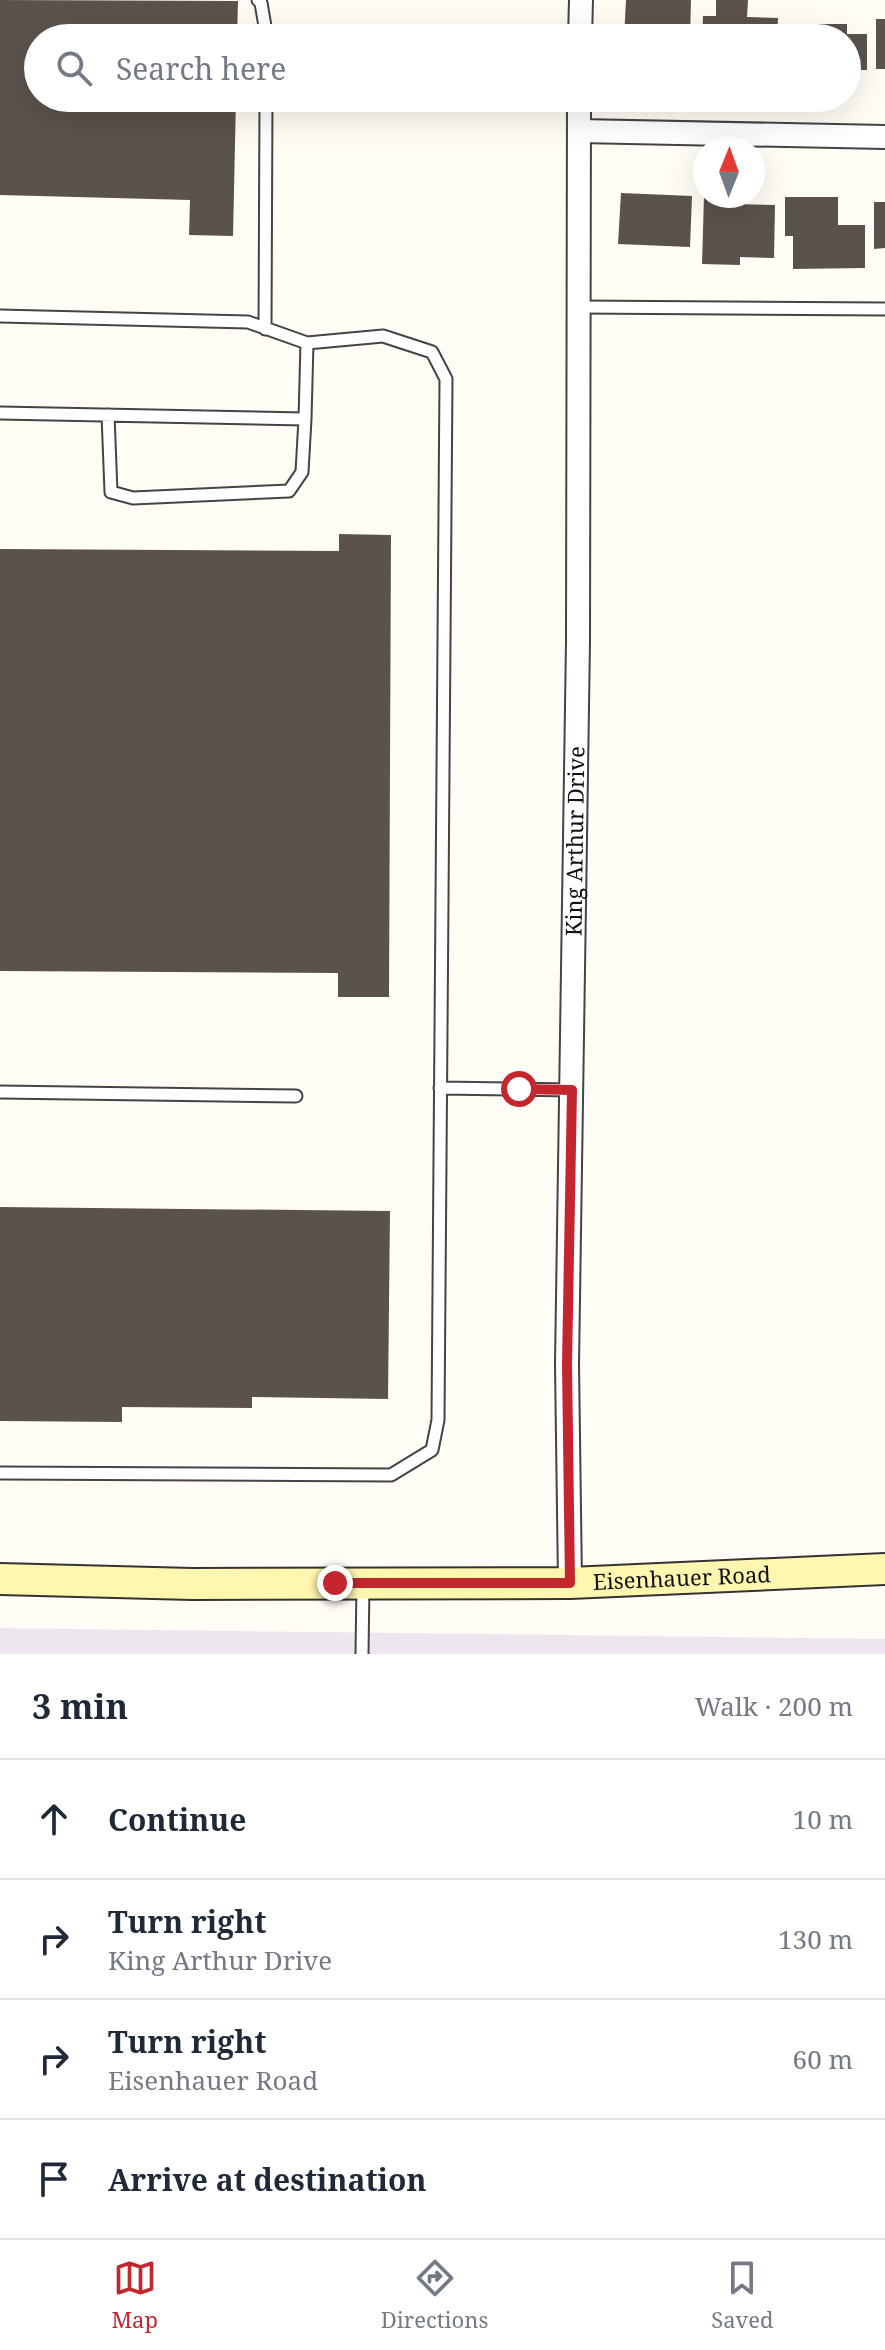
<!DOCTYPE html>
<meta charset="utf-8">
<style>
:root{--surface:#fff;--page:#f6f6f7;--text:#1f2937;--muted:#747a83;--line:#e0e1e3;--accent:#c4262e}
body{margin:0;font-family:"Noto Serif",serif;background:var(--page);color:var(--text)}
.compass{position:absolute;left:693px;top:136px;width:72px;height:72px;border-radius:50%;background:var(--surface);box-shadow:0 8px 32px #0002;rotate:1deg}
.stop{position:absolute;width:24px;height:24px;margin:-18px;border:6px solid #c4262e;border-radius:50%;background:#fff}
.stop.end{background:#c4262e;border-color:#fff;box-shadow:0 2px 8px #0008}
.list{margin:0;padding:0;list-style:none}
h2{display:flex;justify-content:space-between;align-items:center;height:104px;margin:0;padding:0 32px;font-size:34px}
h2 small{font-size:26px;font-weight:400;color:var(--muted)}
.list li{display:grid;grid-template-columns:52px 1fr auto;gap:24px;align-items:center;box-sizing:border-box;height:120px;padding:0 32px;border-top:2px solid var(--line)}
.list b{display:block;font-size:30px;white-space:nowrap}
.list p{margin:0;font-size:26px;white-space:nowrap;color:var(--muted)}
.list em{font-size:26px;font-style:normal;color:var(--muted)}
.icon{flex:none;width:44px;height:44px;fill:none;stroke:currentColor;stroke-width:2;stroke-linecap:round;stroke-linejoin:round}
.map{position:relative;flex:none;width:885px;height:1654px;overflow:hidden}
.search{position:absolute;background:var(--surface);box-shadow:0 8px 32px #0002;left:24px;right:24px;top:24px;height:88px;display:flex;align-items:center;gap:20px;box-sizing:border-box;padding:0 28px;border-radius:44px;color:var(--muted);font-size:30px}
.sheet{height:584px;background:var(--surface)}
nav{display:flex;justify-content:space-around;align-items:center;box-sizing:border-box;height:112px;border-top:2px solid var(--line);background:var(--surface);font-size:22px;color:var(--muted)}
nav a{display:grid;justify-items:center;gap:4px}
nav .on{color:var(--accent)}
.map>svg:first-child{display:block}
.industrial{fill:#eee6ef}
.building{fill:#5a524d}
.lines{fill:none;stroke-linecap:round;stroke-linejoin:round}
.lane-casing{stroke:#444;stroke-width:15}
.street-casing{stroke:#444;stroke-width:26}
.secondary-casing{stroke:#333;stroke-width:34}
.lane{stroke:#fff;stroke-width:11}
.street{stroke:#fff;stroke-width:22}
.secondary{stroke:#fff6b0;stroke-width:30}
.route{stroke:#c4262e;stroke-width:10}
.labels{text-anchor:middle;stroke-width:8;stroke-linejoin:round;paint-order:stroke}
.street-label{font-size:22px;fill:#111;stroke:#fff}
</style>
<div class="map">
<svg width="885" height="1654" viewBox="0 0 885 1654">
<rect width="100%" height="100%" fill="#fffdf5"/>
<path class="industrial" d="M 0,1628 L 885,1639 L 885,1654 L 0,1654 Z"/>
<path class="building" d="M 0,0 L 238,1 L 237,38 L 38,38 L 38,98 L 236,98 L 233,236 L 189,235 L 190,200 L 0,195 Z
M 626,0 L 691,0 L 690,38 L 656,36 L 656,38 L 624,38 Z
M 716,0 L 748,0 L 747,17 L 778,18 L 777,38 L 702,38 L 703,16 L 716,16 Z
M 876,19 L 885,19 L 885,69 L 876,69 Z
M 789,24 L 847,24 L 847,34 L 867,34 L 867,70 L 847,70 L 847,38 L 789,38 Z
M 621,193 L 692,196 L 690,247 L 618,244 Z
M 704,196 L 733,196 L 733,204 L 775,205 L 774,258 L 740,257 L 740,265 L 702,264 Z
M 785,197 L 838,197 L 838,225 L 865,225 L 865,268 L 793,269 L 793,236 L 785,236 Z
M 874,202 L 885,202 L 885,248 L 874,249 Z
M 339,534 L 391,535 L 389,997 L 338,997 L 338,973 L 0,971 L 0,549 L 339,551 Z
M 0,1207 L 390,1211 L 388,1399 L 252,1397 L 252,1408 L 122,1407 L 122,1422 L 0,1421 Z"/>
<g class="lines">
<g class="lane-casing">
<path id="lane" d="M 258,0 L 261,3 L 267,38
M 579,307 L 885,309
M 0,316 L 248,322 L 307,343 L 383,336 L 432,352 L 446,379 L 438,1420 L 432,1450 L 391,1475 L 0,1473
M 265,329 L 266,98
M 0,413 L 305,419 L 307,343
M 108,415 L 111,492 L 133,498 L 289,491 L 302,472 L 305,419
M 440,1088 L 572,1090
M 0,1092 L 296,1096
M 362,1654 L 363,1584"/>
</g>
<g class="street-casing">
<g id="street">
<path d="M 580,38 L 581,0"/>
<path d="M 579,131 L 885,137"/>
<path id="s1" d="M 570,1583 L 567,1364 L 578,641 L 579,98"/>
</g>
</g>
<g class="secondary-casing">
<g id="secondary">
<path id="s2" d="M 0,1579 L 192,1584 L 570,1583 L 885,1569"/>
</g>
</g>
<use href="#lane" class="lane"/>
<use href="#street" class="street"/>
<use href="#secondary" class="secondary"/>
</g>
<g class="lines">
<path class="route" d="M 335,1583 L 570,1583 L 567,1364 L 572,1090 L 519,1089"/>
</g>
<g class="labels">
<g class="street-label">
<text dy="8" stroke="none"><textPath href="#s1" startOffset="742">King Arthur Drive</textPath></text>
<text dy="8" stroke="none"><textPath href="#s2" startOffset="682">Eisenhauer Road</textPath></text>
</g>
</g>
</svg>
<svg class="compass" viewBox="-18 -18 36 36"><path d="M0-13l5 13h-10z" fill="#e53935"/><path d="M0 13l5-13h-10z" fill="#747a83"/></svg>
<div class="stop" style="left:519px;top:1089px"></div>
<div class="stop end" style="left:335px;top:1583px"></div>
<div class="search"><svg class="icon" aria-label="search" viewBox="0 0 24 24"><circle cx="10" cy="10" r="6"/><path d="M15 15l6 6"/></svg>Search here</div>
</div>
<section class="sheet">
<h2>3 min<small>Walk · 200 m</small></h2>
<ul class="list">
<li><svg class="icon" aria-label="ahead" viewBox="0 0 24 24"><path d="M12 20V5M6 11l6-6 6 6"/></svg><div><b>Continue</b></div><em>10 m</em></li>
<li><svg class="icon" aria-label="right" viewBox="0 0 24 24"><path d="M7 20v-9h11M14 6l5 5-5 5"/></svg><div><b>Turn right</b><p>King Arthur Drive</p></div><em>130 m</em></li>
<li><svg class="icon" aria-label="right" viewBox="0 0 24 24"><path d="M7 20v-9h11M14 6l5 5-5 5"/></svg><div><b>Turn right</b><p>Eisenhauer Road</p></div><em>60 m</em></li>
<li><svg class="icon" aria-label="arrive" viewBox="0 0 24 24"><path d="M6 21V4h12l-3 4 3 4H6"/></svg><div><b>Arrive at destination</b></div></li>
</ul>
</section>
<nav>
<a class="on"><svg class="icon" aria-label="map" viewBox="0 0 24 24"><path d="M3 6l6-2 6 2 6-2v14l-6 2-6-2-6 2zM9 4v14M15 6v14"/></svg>Map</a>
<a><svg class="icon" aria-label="directions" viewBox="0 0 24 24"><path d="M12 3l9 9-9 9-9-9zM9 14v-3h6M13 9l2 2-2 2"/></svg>Directions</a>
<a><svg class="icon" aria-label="saved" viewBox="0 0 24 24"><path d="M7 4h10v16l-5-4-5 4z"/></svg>Saved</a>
</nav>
